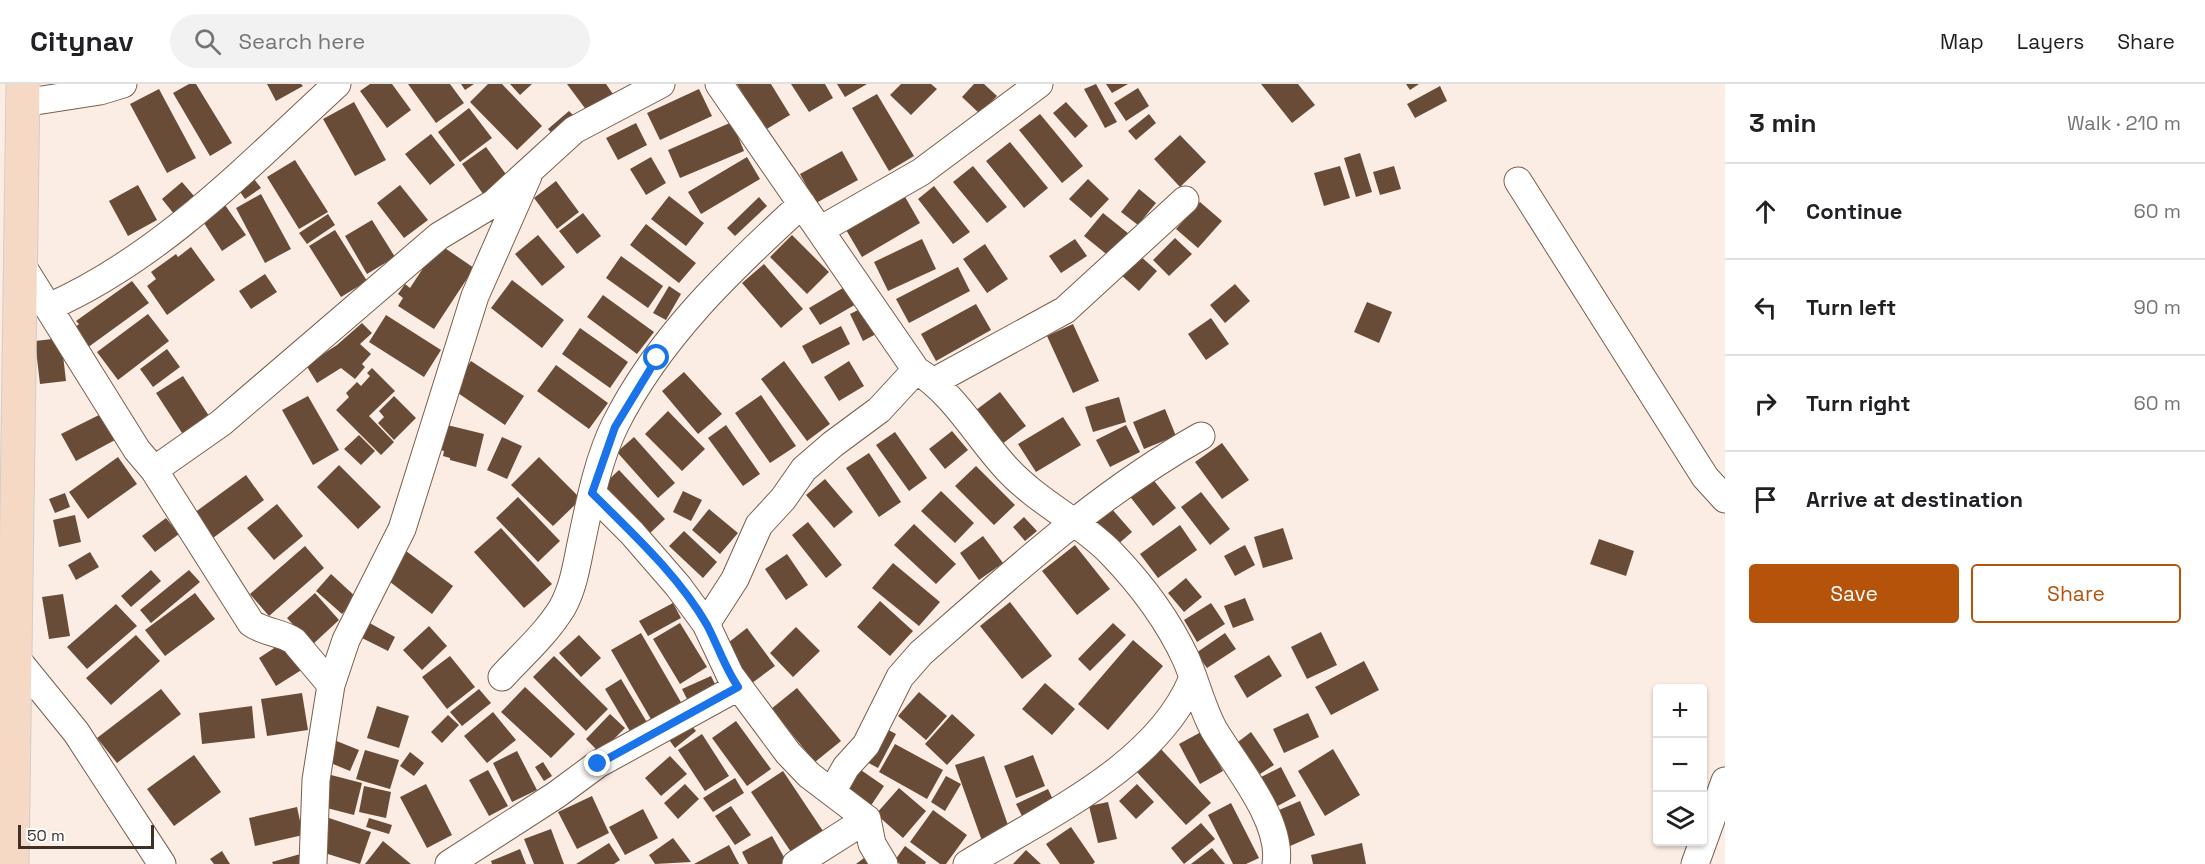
<!DOCTYPE html>
<meta charset="utf-8">
<style>
:root{--surface:#fff;--page:#f2f2f2;--text:#202124;--muted:#757577;--line:#e0e0e0;--accent:#b45309}
body{margin:0;font-family:"Space Grotesk",sans-serif;background:var(--page);color:var(--text)}
.controls{position:absolute;right:18px;bottom:18px;display:grid;overflow:hidden;border-radius:6px;box-shadow:0 2px 4px #0004}
.controls button{width:54px;height:54px;display:grid;place-items:center;padding:0;border:0;border-bottom:2px solid var(--line);background:var(--surface);color:var(--text);font:30px sans-serif}
.scale{position:absolute;left:18px;bottom:15px;width:136px;box-sizing:border-box;padding-left:6px;border:3px solid #3d3027;border-top:0;font-size:16px;line-height:21px;white-space:nowrap;color:#3d3027;-webkit-text-stroke:4px #fdfdfd;paint-order:stroke}
.stop{position:absolute;width:18px;height:18px;margin:-14px;border:4px solid #1a73e8;border-radius:50%;background:#fff}
.stop.end{background:#1a73e8;border-color:#fff;box-shadow:0 2px 6px #0008}
.list{margin:0;padding:0;list-style:none}
h2{display:flex;justify-content:space-between;align-items:center;height:78px;margin:0;padding:0 24px;font-size:26px}
h2 small{font-size:20px;font-weight:400;color:var(--muted)}
.list li{display:grid;grid-template-columns:39px 1fr auto;gap:18px;align-items:center;box-sizing:border-box;height:96px;padding:0 24px;border-top:2px solid var(--line)}
.list b{display:block;font-size:22px;white-space:nowrap}
.list em{font-size:20px;font-style:normal;color:var(--muted)}
.actions{display:flex;gap:12px;padding:18px 24px}
.actions a{flex:1;padding:14px 0;border:2px solid var(--accent);border-radius:6px;text-align:center;font-size:21px;color:var(--accent)}
.actions .main{background:var(--accent);color:#fff}
.icon{flex:none;width:33px;height:33px;fill:none;stroke:currentColor;stroke-width:2;stroke-linecap:round;stroke-linejoin:round}
.map{position:relative;flex:none;width:1725px;height:780px;overflow:hidden}
header{display:flex;align-items:center;gap:36px;box-sizing:border-box;height:84px;padding:0 30px;background:var(--surface);border-bottom:2px solid var(--line)}
header strong{font-size:28px}
nav{display:flex;gap:33px;margin-inline-start:auto;font-size:21px}
.search{width:420px;height:54px;background:var(--page);display:flex;align-items:center;gap:15px;box-sizing:border-box;padding:0 21px;border-radius:33px;color:var(--muted);font-size:22px}
main{display:flex}
aside{flex:1;background:var(--surface)}
.map>svg:first-child{display:block}
.building{fill:#684c38}
.lines{fill:none;stroke-linecap:round;stroke-linejoin:round}
.minor-casing{stroke:#7c5e4a;stroke-width:29}
.major-casing{stroke:#d0cdcb;stroke-width:35}
.minor{stroke:#fff;stroke-width:27}
.major{stroke:#f6d9c5;stroke-width:33}
.route{stroke:#1a73e8;stroke-width:8}
</style>
<header>
<strong>Citynav</strong>
<div class="search"><svg class="icon" aria-label="search" viewBox="0 0 24 24"><circle cx="10" cy="10" r="6"/><path d="M15 15l6 6"/></svg>Search here</div>
<nav><a>Map</a><a>Layers</a><a>Share</a></nav>
</header>
<main>
<div class="map">
<svg width="1725" height="780" viewBox="0 0 1725 780">
<rect width="100%" height="100%" fill="#fbede4"/>
<path class="building" d="M 189,0 L 196,0 L 232,59 L 210,72 L 173,9 Z
M 267,0 L 301,0 L 303,2 L 276,17 Z
M 370,0 L 392,0 L 411,26 L 387,44 L 360,7 Z
M 408,0 L 450,0 L 464,19 L 436,39 Z
M 461,0 L 474,0 L 465,6 Z
M 488,0 L 502,0 L 542,42 L 517,66 L 470,18 Z
M 510,0 L 532,0 L 520,11 Z
M 567,0 L 606,0 L 615,13 L 590,31 Z
M 737,0 L 771,0 L 790,31 L 765,46 Z
M 791,0 L 825,0 L 833,14 L 809,28 Z
M 837,0 L 867,0 L 845,13 Z
M 901,0 L 931,0 L 937,5 L 911,31 L 890,11 Z
M 974,0 L 984,0 L 997,12 L 980,30 L 962,13 Z
M 1096,0 L 1117,38 L 1105,44 L 1084,5 Z
M 1106,0 L 1128,0 L 1112,9 Z
M 1261,0 L 1298,0 L 1315,21 L 1292,39 Z
M 1406,0 L 1419,0 L 1410,6 Z
M 1440,2 L 1447,17 L 1415,34 L 1407,20 Z
M 1138,4 L 1149,22 L 1126,37 L 1114,19 Z
M 159,5 L 196,74 L 167,89 L 130,20 Z
M 699,5 L 712,32 L 660,56 L 647,29 Z
M 877,10 L 914,72 L 889,87 L 852,24 Z
M 354,18 L 386,76 L 355,92 L 323,35 Z
M 1066,18 L 1088,42 L 1075,54 L 1053,29 Z
M 469,24 L 492,54 L 460,78 L 438,48 Z
M 569,27 L 579,37 L 557,55 L 548,45 Z
M 1040,30 L 1083,82 L 1062,99 L 1019,46 Z
M 1149,30 L 1156,39 L 1136,56 L 1128,47 Z
M 732,38 L 744,67 L 680,94 L 668,66 Z
M 636,39 L 647,61 L 618,76 L 606,54 Z
M 431,50 L 455,81 L 430,101 L 405,70 Z
M 1180,51 L 1206,78 L 1180,103 L 1154,75 Z
M 1010,58 L 1048,104 L 1024,124 L 986,77 Z
M 486,63 L 508,93 L 483,110 L 462,80 Z
M 842,67 L 858,96 L 816,119 L 800,90 Z
M 1360,69 L 1372,108 L 1356,113 L 1344,74 Z
M 651,73 L 666,99 L 646,111 L 630,85 Z
M 747,73 L 760,95 L 701,130 L 688,108 Z
M 295,76 L 328,128 L 299,145 L 267,93 Z
M 973,82 L 1007,123 L 987,139 L 953,98 Z
M 1340,82 L 1350,114 L 1324,122 L 1314,89 Z
M 1394,82 L 1401,105 L 1380,111 L 1373,88 Z
M 251,91 L 261,104 L 245,115 L 236,102 Z
M 1088,95 L 1109,115 L 1091,134 L 1069,115 Z
M 556,97 L 579,128 L 557,145 L 534,114 Z
M 182,98 L 194,112 L 174,130 L 162,115 Z
M 138,101 L 157,136 L 128,152 L 109,117 Z
M 400,101 L 428,136 L 404,154 L 377,119 Z
M 934,102 L 970,148 L 953,160 L 918,115 Z
M 1139,105 L 1156,119 L 1138,141 L 1121,128 Z
M 261,110 L 291,165 L 265,179 L 236,124 Z
M 904,111 L 920,139 L 862,173 L 845,144 Z
M 669,112 L 704,139 L 686,162 L 651,135 Z
M 759,113 L 767,122 L 735,152 L 727,144 Z
M 1200,118 L 1222,137 L 1198,164 L 1176,145 Z
M 225,121 L 246,151 L 222,167 L 202,136 Z
M 583,129 L 601,152 L 577,170 L 559,147 Z
M 1103,129 L 1129,150 L 1110,173 L 1084,152 Z
M 328,130 L 335,141 L 307,160 L 299,149 Z
M 372,136 L 395,173 L 367,190 L 345,152 Z
M 646,140 L 696,179 L 679,199 L 630,161 Z
M 335,146 L 367,197 L 341,213 L 309,162 Z
M 538,151 L 565,183 L 542,202 L 515,170 Z
M 792,151 L 829,188 L 807,210 L 770,173 Z
M 1175,154 L 1192,170 L 1169,192 L 1153,176 Z
M 922,155 L 936,185 L 888,207 L 874,178 Z
M 1075,155 L 1087,172 L 1061,189 L 1049,172 Z
M 439,160 L 474,184 L 434,245 L 398,222 L 403,214 L 398,210 L 405,200 L 410,204 Z
M 985,160 L 1008,195 L 987,209 L 963,175 Z
M 191,163 L 215,196 L 167,231 L 147,202 L 156,195 L 151,188 L 176,170 L 178,173 Z
M 1138,170 L 1157,187 L 1139,207 L 1120,190 Z
M 621,172 L 663,202 L 648,224 L 606,194 Z
M 764,180 L 803,225 L 781,244 L 742,199 Z
M 958,183 L 970,207 L 909,239 L 896,215 Z
M 265,190 L 277,208 L 251,225 L 239,207 Z
M 512,196 L 564,236 L 542,264 L 491,224 Z
M 132,197 L 149,219 L 87,264 L 73,245 L 79,240 L 76,237 Z
M 1235,200 L 1250,217 L 1225,239 L 1210,221 Z
M 848,201 L 858,219 L 820,241 L 809,224 Z
M 669,202 L 681,210 L 666,236 L 653,229 Z
M 603,211 L 654,248 L 637,270 L 587,233 Z
M 1367,218 L 1392,228 L 1379,259 L 1354,248 Z
M 976,220 L 991,246 L 936,277 L 921,250 Z
M 862,224 L 876,250 L 863,257 L 850,230 Z
M 148,230 L 169,257 L 118,296 L 97,268 Z
M 386,231 L 441,266 L 424,293 L 369,258 Z
M 1211,234 L 1229,260 L 1206,276 L 1188,250 Z
M 362,239 L 372,249 L 360,260 L 371,270 L 362,280 L 365,283 L 355,295 L 341,284 L 317,299 L 306,281 L 337,261 Z
M 1073,240 L 1099,297 L 1073,309 L 1047,252 Z
M 841,242 L 850,260 L 812,280 L 802,262 Z
M 580,244 L 628,278 L 610,304 L 562,270 Z
M 61,254 L 66,297 L 40,300 L 35,257 Z
M 167,265 L 180,283 L 153,303 L 140,285 Z
M 471,277 L 524,312 L 505,341 L 452,305 Z
M 784,277 L 830,340 L 807,357 L 761,295 Z
M 849,277 L 864,302 L 839,317 L 824,293 Z
M 556,281 L 608,319 L 589,345 L 537,307 Z
M 372,284 L 395,307 L 369,332 L 394,358 L 381,371 L 336,326 L 349,313 L 346,309 L 357,298 L 361,302 L 370,292 L 367,289 Z
M 684,288 L 722,330 L 698,350 L 662,307 Z
M 183,292 L 211,335 L 184,352 L 156,309 Z
M 1000,308 L 1026,342 L 1002,360 L 976,326 Z
M 761,311 L 796,362 L 770,379 L 735,329 Z
M 308,312 L 339,366 L 313,381 L 282,326 Z
M 394,312 L 416,334 L 394,356 L 378,339 L 384,333 L 379,327 Z
M 1119,313 L 1126,338 L 1093,348 L 1085,323 Z
M 1165,325 L 1176,352 L 1144,365 L 1133,338 Z
M 668,327 L 705,365 L 682,387 L 645,350 Z
M 101,330 L 115,356 L 76,377 L 61,350 Z
M 1063,333 L 1081,361 L 1036,388 L 1018,360 Z
M 443,340 L 484,350 L 476,383 L 450,376 L 450,374 L 443,372 L 444,367 L 437,365 Z
M 726,341 L 760,390 L 743,402 L 708,354 Z
M 1126,341 L 1140,368 L 1110,383 L 1096,356 Z
M 952,347 L 968,366 L 945,385 L 929,365 Z
M 895,348 L 927,394 L 909,407 L 876,361 Z
M 359,351 L 375,367 L 361,381 L 344,365 Z
M 502,353 L 522,362 L 507,395 L 487,386 Z
M 634,353 L 675,399 L 658,414 L 617,368 Z
M 1222,359 L 1249,396 L 1222,415 L 1195,378 Z
M 869,369 L 901,418 L 879,433 L 846,384 Z
M 118,373 L 137,400 L 88,435 L 69,408 Z
M 539,373 L 581,415 L 553,442 L 511,401 Z
M 339,381 L 381,423 L 358,445 L 317,403 Z
M 976,382 L 1015,421 L 994,441 L 955,402 Z
M 619,386 L 665,435 L 648,451 L 602,402 Z
M 246,391 L 264,416 L 213,454 L 194,429 Z
M 1151,393 L 1176,424 L 1153,442 L 1128,410 Z
M 825,395 L 853,428 L 834,444 L 806,411 Z
M 683,407 L 702,416 L 691,437 L 673,428 Z
M 941,407 L 974,439 L 955,459 L 921,427 Z
M 1201,408 L 1230,445 L 1210,461 L 1181,423 Z
M 65,409 L 70,423 L 55,429 L 49,415 Z
M 518,413 L 560,457 L 538,478 L 496,434 Z
M 277,420 L 303,452 L 274,476 L 247,444 Z
M 1111,424 L 1132,448 L 1116,462 L 1095,438 Z
M 709,425 L 738,449 L 720,470 L 692,446 Z
M 75,431 L 81,458 L 59,463 L 53,436 Z
M 1024,433 L 1037,447 L 1025,457 L 1013,443 Z
M 166,434 L 179,450 L 155,468 L 142,452 Z
M 808,438 L 842,481 L 826,494 L 792,451 Z
M 914,440 L 956,480 L 936,500 L 894,461 Z
M 1180,441 L 1197,466 L 1158,494 L 1140,470 Z
M 501,444 L 552,500 L 524,524 L 474,468 Z
M 1283,444 L 1293,475 L 1263,484 L 1254,453 Z
M 684,447 L 717,478 L 703,494 L 669,462 Z
M 983,452 L 1003,479 L 979,496 L 960,469 Z
M 1599,455 L 1634,467 L 1626,492 L 1590,480 Z
M 1075,461 L 1110,505 L 1077,531 L 1042,487 Z
M 1245,461 L 1255,481 L 1235,492 L 1224,472 Z
M 305,462 L 324,484 L 269,532 L 250,510 Z
M 402,464 L 453,502 L 432,530 L 381,491 Z
M 90,468 L 99,483 L 76,496 L 68,481 Z
M 787,470 L 808,501 L 786,516 L 765,485 Z
M 893,479 L 940,518 L 919,542 L 872,504 Z
M 151,486 L 161,497 L 131,523 L 121,512 Z
M 189,486 L 200,498 L 151,539 L 140,526 Z
M 331,490 L 357,514 L 342,530 L 316,507 Z
M 1186,494 L 1202,513 L 1184,528 L 1168,509 Z
M 195,509 L 215,535 L 165,572 L 145,546 Z
M 315,509 L 339,536 L 312,561 L 287,534 Z
M 63,510 L 70,552 L 49,555 L 42,513 Z
M 1245,514 L 1254,536 L 1233,544 L 1224,522 Z
M 880,517 L 913,547 L 890,572 L 857,543 Z
M 1010,518 L 1052,572 L 1022,595 L 980,542 Z
M 673,519 L 681,534 L 648,552 L 639,537 Z
M 1211,519 L 1225,540 L 1197,558 L 1184,536 Z
M 116,520 L 137,542 L 87,585 L 67,563 Z
M 366,537 L 395,553 L 388,567 L 358,552 Z
M 680,539 L 707,583 L 680,600 L 653,555 Z
M 1113,539 L 1126,551 L 1090,587 L 1078,575 Z
M 429,542 L 447,562 L 422,586 L 403,566 Z
M 796,543 L 820,567 L 793,593 L 770,569 Z
M 747,544 L 775,582 L 752,599 L 724,562 Z
M 1321,548 L 1337,581 L 1307,595 L 1291,563 Z
M 641,549 L 682,620 L 652,637 L 611,566 Z
M 1225,549 L 1236,565 L 1207,584 L 1196,569 Z
M 136,551 L 160,577 L 111,621 L 86,594 Z
M 579,551 L 601,574 L 581,593 L 559,569 Z
M 1133,556 L 1163,582 L 1108,646 L 1078,620 Z
M 285,557 L 303,585 L 276,602 L 259,574 Z
M 1269,571 L 1282,592 L 1247,614 L 1234,592 Z
M 450,572 L 475,603 L 447,625 L 422,593 Z
M 554,572 L 608,625 L 586,647 L 533,593 Z
M 1364,577 L 1379,606 L 1331,631 L 1315,603 Z
M 711,592 L 718,606 L 689,619 L 682,605 Z
M 621,595 L 648,640 L 631,649 L 605,605 Z
M 1045,599 L 1075,625 L 1052,651 L 1022,625 Z
M 525,603 L 575,650 L 551,674 L 501,628 Z
M 797,604 L 841,657 L 815,678 L 771,625 Z
M 161,605 L 181,630 L 117,679 L 97,654 Z
M 479,605 L 491,619 L 462,642 L 450,628 Z
M 919,608 L 947,632 L 926,656 L 898,632 Z
M 302,609 L 308,646 L 267,652 L 261,615 Z
M 252,622 L 255,654 L 202,660 L 199,629 Z
M 377,622 L 409,632 L 399,664 L 367,654 Z
M 493,628 L 516,656 L 487,679 L 464,652 Z
M 1308,629 L 1319,653 L 1284,669 L 1273,645 Z
M 610,630 L 625,644 L 600,669 L 586,655 Z
M 952,630 L 975,651 L 947,681 L 925,660 Z
M 448,631 L 459,641 L 442,659 L 431,648 Z
M 687,636 L 696,647 L 675,664 L 667,653 Z
M 736,637 L 771,685 L 747,702 L 712,654 Z
M 879,641 L 896,650 L 878,684 L 861,675 Z
M 1201,648 L 1223,687 L 1200,700 L 1179,660 Z
M 1251,648 L 1274,681 L 1260,690 L 1238,658 Z
M 702,650 L 729,692 L 705,707 L 678,666 Z
M 329,654 L 359,666 L 350,687 L 321,675 Z
M 895,660 L 943,686 L 927,715 L 879,688 Z
M 1160,664 L 1211,719 L 1186,741 L 1135,686 Z
M 1333,665 L 1360,711 L 1325,732 L 1298,687 Z
M 365,666 L 399,676 L 390,705 L 356,695 Z
M 517,667 L 537,706 L 512,718 L 493,679 Z
M 410,668 L 424,679 L 414,692 L 400,682 Z
M 194,671 L 221,708 L 174,742 L 147,705 Z
M 1033,671 L 1045,702 L 1016,714 L 1004,682 Z
M 670,672 L 687,690 L 661,712 L 645,694 Z
M 984,672 L 1010,747 L 982,757 L 955,681 Z
M 543,678 L 552,692 L 544,697 L 535,683 Z
M 1281,683 L 1296,712 L 1274,724 L 1259,694 Z
M 858,684 L 884,702 L 868,726 L 842,708 Z
M 488,686 L 508,722 L 489,732 L 469,696 Z
M 783,687 L 827,753 L 795,774 L 751,708 Z
M 331,691 L 362,699 L 354,731 L 323,723 Z
M 946,692 L 961,700 L 945,727 L 931,718 Z
M 735,694 L 744,709 L 713,728 L 703,714 Z
M 426,700 L 452,751 L 427,764 L 400,713 Z
M 685,700 L 699,715 L 678,735 L 664,719 Z
M 1137,700 L 1154,718 L 1136,735 L 1119,717 Z
M 364,702 L 391,708 L 386,734 L 359,728 Z
M 899,704 L 926,727 L 903,754 L 876,730 Z
M 1048,705 L 1056,722 L 1024,736 L 1016,720 Z
M 592,712 L 609,749 L 577,765 L 558,728 Z
M 1300,717 L 1315,751 L 1288,763 L 1272,729 Z
M 1108,718 L 1117,755 L 1098,759 L 1089,722 Z
M 1231,719 L 1259,774 L 1246,780 L 1233,780 L 1208,731 Z
M 731,722 L 751,751 L 735,761 L 715,732 Z
M 297,723 L 303,751 L 255,762 L 249,734 Z
M 643,725 L 658,754 L 625,771 L 609,743 Z
M 933,726 L 967,751 L 946,780 L 940,780 L 910,758 Z
M 326,733 L 371,748 L 360,780 L 315,766 Z
M 369,734 L 392,741 L 389,750 L 366,743 Z
M 1201,739 L 1215,755 L 1184,780 L 1171,764 Z
M 1071,743 L 1095,778 L 1093,780 L 1060,780 L 1046,760 Z
M 551,745 L 564,780 L 534,780 L 524,755 Z
M 772,752 L 788,780 L 748,780 L 742,768 Z
M 673,754 L 691,778 L 655,780 L 649,771 Z
M 383,757 L 411,780 L 365,780 Z
M 609,759 L 620,776 L 614,780 L 576,780 Z
M 1362,759 L 1366,780 L 1313,780 L 1311,771 Z
M 729,761 L 739,780 L 694,780 Z
M 905,762 L 926,778 L 925,780 L 900,780 L 895,776 Z
M 1212,764 L 1225,780 L 1191,780 Z
M 520,765 L 526,780 L 492,780 L 491,777 Z
M 1026,766 L 1041,780 L 1013,780 Z
M 222,767 L 230,780 L 214,780 L 210,775 Z
M 304,769 L 307,780 L 273,780 L 272,778 Z
M 864,774 L 868,780 L 856,780 Z"/>
<g class="lines">
<g class="minor-casing">
<path id="minor" d="M 719,0 L 916,286 C 955,310 977,353 1008,386 C 1038,418 1079,437 1110,468 C 1140,499 1168,536 1186,575 C 1196,598 1202,624 1214,646 C 1235,681 1283,737 1276,780
M 23,19 L 100,7 L 123,0
M 1518,97 L 1705,393 L 1725,415
M 820,146 L 921,88 L 1039,0
M 21,180 L 137,366 L 154,386 L 221,339 L 439,152 L 494,119 L 574,46 L 661,0
M 49,223 C 160,174 249,81 337,0
M 935,297 L 1065,226 L 1185,116
M 154,386 L 251,539 C 265,549 281,548 294,557 L 331,601
M 592,409 L 632,449 L 678,502 L 706,540 L 730,591 L 788,669 L 809,691 L 867,735 L 872,760 L 884,780
M 706,540 L 735,495 L 759,441 L 783,415 L 804,385 L 833,360 L 879,326 L 916,286
M 15,573 L 76,648 L 162,780
M 502,593 C 522,571 546,550 562,524 C 574,503 577,478 582,455 C 590,417 598,376 615,341 C 659,253 730,186 802,120
M 832,708 L 846,683 L 866,661 L 900,593 L 921,569 C 1009,492 1099,409 1201,352
M 313,780 L 316,696 L 331,601 L 346,556 L 402,445 L 475,212 L 528,92
M 449,780 L 556,711 L 598,680 L 738,603
M 796,780 L 867,735
M 967,780 C 1043,733 1156,683 1192,596
M 1695,780 L 1725,697"/>
</g>
<g class="major-casing">
<path id="major" d="M 12,780 L 23,0"/>
</g>
<use href="#minor" class="minor"/>
<use href="#major" class="major"/>
</g>
<g class="lines">
<path class="route" d="M 598,680 L 738,603 C 725,584 718,562 707,541 C 679,492 632,449 592,409 L 615,343 L 657,274"/>
</g>
</svg>
<div class="controls">
<button>+</button>
<button>−</button>
<button><svg class="icon" aria-label="layers" viewBox="0 0 24 24"><path d="M12 4l9 5-9 5-9-5zM3 14l9 5 9-5"/></svg></button>
</div>
<div class="scale">50 m</div>
<div class="stop" style="left:657px;top:274px"></div>
<div class="stop end" style="left:598px;top:680px"></div>
</div>
<aside>
<h2>3 min<small>Walk · 210 m</small></h2>
<ul class="list">
<li><svg class="icon" aria-label="ahead" viewBox="0 0 24 24"><path d="M12 20V5M6 11l6-6 6 6"/></svg><div><b>Continue</b></div><em>60 m</em></li>
<li><svg class="icon" aria-label="left" viewBox="0 0 24 24"><path d="M17 20v-9H6M10 6l-5 5 5 5"/></svg><div><b>Turn left</b></div><em>90 m</em></li>
<li><svg class="icon" aria-label="right" viewBox="0 0 24 24"><path d="M7 20v-9h11M14 6l5 5-5 5"/></svg><div><b>Turn right</b></div><em>60 m</em></li>
<li><svg class="icon" aria-label="arrive" viewBox="0 0 24 24"><path d="M6 21V4h12l-3 4 3 4H6"/></svg><div><b>Arrive at destination</b></div></li>
</ul>
<div class="actions"><a class="main">Save</a><a>Share</a></div>
</aside>
</main>
